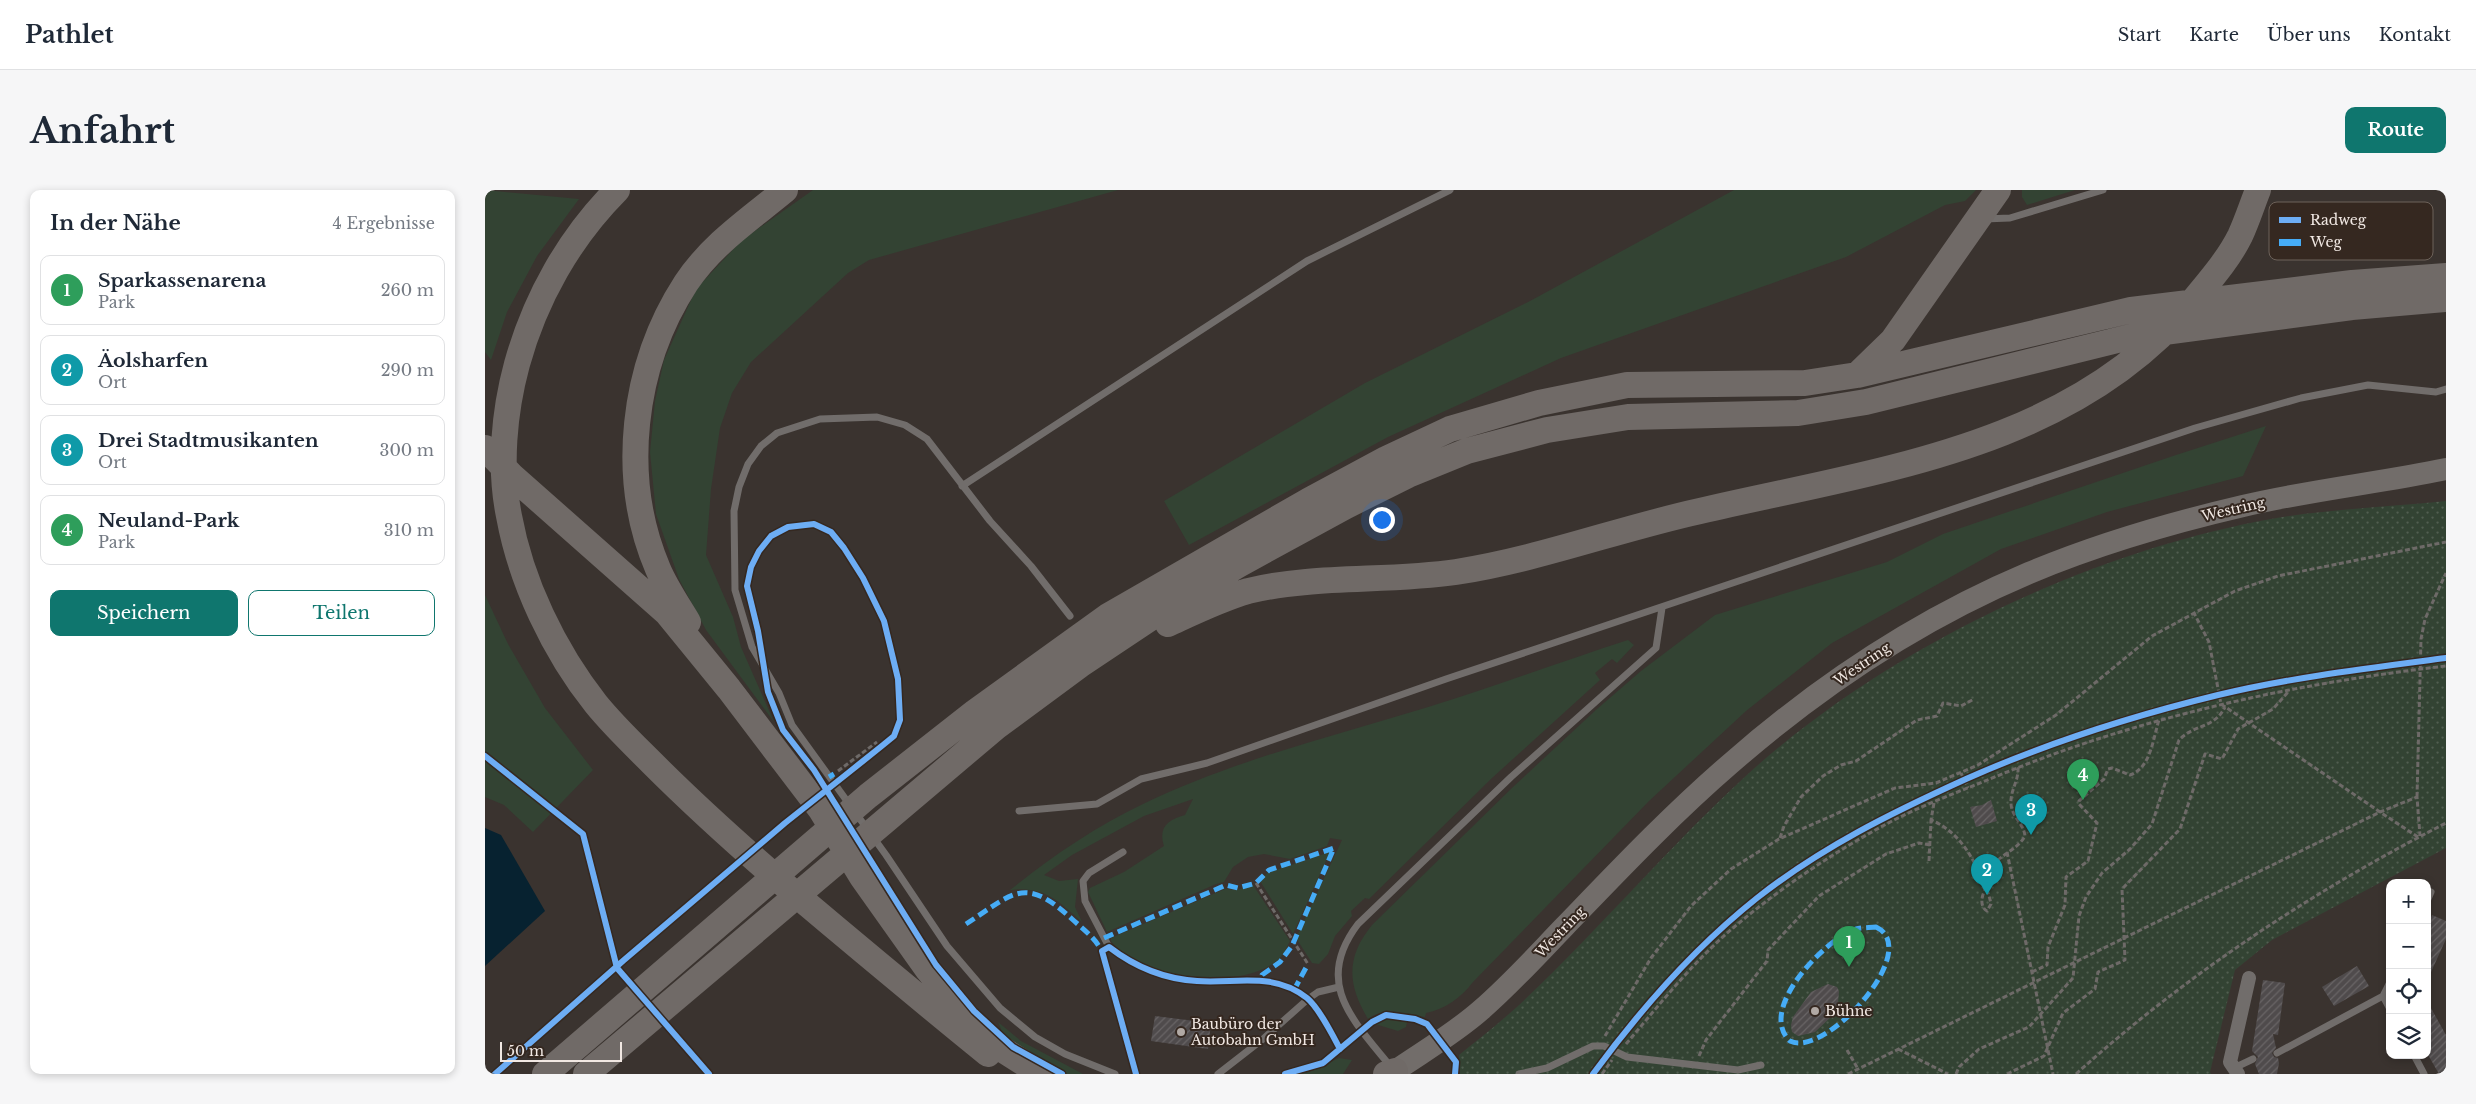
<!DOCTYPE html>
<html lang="de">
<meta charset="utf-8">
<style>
:root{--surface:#fff;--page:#f6f6f7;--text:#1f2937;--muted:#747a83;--line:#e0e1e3;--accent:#0f766e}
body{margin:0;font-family:"Libre Baskerville",serif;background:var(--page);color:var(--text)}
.controls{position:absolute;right:15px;bottom:15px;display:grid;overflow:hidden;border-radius:10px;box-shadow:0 2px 8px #0003}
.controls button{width:45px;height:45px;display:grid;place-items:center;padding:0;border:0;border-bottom:1px solid var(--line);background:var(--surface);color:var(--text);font:25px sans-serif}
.scale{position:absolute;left:15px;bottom:12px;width:122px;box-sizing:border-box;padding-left:5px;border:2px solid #f1e8e3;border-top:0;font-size:14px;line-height:18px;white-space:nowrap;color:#f1e8e3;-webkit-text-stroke:4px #352820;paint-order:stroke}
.you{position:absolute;left:896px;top:329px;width:18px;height:18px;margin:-12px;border:4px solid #fff;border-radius:50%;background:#1a73e8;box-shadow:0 0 0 8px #1a73e833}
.badge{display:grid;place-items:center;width:32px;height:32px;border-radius:50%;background:var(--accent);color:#fff;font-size:16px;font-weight:700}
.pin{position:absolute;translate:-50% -41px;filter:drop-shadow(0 1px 2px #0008)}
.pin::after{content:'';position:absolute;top:26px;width:18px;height:15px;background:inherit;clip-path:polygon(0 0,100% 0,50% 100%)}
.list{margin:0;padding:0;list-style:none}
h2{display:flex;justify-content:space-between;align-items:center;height:65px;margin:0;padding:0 20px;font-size:21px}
h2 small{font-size:16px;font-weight:400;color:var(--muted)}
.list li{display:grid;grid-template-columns:32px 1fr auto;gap:15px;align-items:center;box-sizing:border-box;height:70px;margin:0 10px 10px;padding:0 10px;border:1px solid var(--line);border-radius:10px}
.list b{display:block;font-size:19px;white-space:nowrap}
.list p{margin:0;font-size:16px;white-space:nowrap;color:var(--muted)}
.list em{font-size:16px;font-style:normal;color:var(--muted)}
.actions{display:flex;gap:10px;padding:15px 20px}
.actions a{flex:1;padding:11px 0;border:1px solid var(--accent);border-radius:10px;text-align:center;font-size:18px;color:var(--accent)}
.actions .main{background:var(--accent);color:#fff}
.icon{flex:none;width:28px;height:28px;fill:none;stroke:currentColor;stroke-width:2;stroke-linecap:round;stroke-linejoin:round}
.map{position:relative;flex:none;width:1961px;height:884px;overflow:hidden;border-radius:10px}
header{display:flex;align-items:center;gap:30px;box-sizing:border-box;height:70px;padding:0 25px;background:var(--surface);border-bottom:1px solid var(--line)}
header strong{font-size:24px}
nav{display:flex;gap:28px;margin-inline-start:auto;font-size:18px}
.intro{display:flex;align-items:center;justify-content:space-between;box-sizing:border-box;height:120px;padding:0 30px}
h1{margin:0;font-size:35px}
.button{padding:12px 22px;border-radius:10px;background:var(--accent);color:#fff;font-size:18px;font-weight:700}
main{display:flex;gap:30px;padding:0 30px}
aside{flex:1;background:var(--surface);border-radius:10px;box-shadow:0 2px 8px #0003}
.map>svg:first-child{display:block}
.green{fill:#334333}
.park{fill:url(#park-dots)}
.water{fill:#072230}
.building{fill:url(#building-hatch)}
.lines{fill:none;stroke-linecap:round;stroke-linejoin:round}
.path{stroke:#6e6a68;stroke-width:3;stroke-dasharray:5 2.5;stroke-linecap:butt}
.service{stroke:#716d6b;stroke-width:7}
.minor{stroke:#716d6b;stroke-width:14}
.primary{stroke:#726d6a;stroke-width:22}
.motorway{stroke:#706a67;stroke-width:26}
.quiet{stroke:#46acf6;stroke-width:5;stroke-dasharray:10 5;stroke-linecap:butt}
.cycleway-casing{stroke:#352820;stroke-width:9}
.cycleway{stroke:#6dadf4;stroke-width:6}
.poi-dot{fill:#b1a9a4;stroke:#352820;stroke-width:2}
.labels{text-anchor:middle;stroke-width:4;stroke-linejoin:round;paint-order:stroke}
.street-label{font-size:14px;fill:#f1e8e3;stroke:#352820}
.poi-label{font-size:14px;fill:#f1e8e3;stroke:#352820;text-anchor:start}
.key{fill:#352820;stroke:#6d625a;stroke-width:1}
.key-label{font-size:14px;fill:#f1e8e3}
</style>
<header>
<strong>Pathlet</strong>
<nav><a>Start</a><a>Karte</a><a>Über uns</a><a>Kontakt</a></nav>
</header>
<div class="intro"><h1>Anfahrt</h1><a class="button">Route</a></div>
<main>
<aside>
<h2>In der Nähe<small>4 Ergebnisse</small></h2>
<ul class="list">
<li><span class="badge" style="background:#2e9e5b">1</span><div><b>Sparkassenarena</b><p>Park</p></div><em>260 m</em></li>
<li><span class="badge" style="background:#0f9aa8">2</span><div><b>Äolsharfen</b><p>Ort</p></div><em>290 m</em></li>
<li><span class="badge" style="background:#0f9aa8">3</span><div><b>Drei Stadtmusikanten</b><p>Ort</p></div><em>300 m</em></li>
<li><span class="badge" style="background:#2e9e5b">4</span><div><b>Neuland-Park</b><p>Park</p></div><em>310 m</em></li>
</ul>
<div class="actions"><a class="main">Speichern</a><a>Teilen</a></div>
</aside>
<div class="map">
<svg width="1961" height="884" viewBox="0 0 1961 884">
<defs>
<pattern id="park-dots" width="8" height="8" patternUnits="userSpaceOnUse" patternTransform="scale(1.25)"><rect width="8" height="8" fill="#334333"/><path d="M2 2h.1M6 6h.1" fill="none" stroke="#515e50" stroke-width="1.8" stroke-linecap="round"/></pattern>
<pattern id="building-hatch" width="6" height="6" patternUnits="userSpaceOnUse" patternTransform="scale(1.25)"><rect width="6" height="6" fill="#4f4b4c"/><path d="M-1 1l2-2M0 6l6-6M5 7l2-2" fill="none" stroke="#696566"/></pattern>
</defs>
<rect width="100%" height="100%" fill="#3a332f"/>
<path class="green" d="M 0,0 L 94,9 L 52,66 L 22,122 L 6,170 L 0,162 Z
M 328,0 L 633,0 L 384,70 L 363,83 L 266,172 L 247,203 L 235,238 L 226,299 L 221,365 L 248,427 L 256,457 L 289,532 L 221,440 L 194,389 L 171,324 L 165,262 L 170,211 L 179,170 L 211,99 L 257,50 Z
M 1249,0 L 1491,0 L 1480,11 L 1460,15 L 1361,67 L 1076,168 L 903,247 L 704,355 L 679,311 L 880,193 L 1045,111 Z
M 1537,0 L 1590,0 L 1542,15 L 1537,7 Z
M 1781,236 L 1758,286 L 1622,322 L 1516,359 L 1347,453 L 1261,521 L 1164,611 L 988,792 C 976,808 960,819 941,823 L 940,827 C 921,825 900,816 883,829 C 862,794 861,767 887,735 L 1028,597 L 1112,519 L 1156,481 L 1230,425 L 1402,372 L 1458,344 L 1688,266 Z
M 0,405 L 23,454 L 60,518 L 108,580 L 48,642 L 19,615 L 0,607 Z
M 1143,450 L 1149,455 L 1132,473 L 1127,469 L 1110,483 L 1115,490 L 1007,588 L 884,709 L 880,708 L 866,721 L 867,726 L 850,746 L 843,764 L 834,774 L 827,773 L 811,748 L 857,650 L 845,648 L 842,656 L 805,669 L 779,664 L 763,667 L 748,677 L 739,692 L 731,694 L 622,742 L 603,702 L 605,698 L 639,682 L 679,656 C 673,637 683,630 700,625 L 708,609 L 659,626 L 587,665 L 559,685 L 574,691 L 593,689 L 590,717 L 597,732 C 573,711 560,696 525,700 C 566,667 610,637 658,614 C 747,571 845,547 940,518 C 1008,497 1075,472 1143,450 Z
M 845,662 L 844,664 L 808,744 L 775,691 L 782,683 Z
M 768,695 L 805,751 C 801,759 797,768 789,773 C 749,801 656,790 626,751 L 626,748 L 740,699 L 752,700 Z
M 903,829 L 922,832 L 921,837 L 913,841 L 890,834 Z
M 513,832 L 536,851 L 598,884 L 582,884 L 553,868 L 518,844 Z
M 854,868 L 867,870 L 858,884 L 816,884 L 827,881 Z"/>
<path class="park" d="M 1961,311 L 1961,658 L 1787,750 L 1750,780 L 1725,882 L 1726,884 L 975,884 L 974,865 C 994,849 1014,833 1033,816 C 1113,741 1183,657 1264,583 C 1402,458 1603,362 1786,329 C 1842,319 1904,317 1961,311 Z"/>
<path class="water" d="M 0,638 L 16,645 L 60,721 L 0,776 Z"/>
<path class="building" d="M 1506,610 L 1512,631 L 1491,637 L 1485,617 L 1497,615 Z
M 1947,725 L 1961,731 L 1961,749 L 1942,791 L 1942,736 Z
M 1872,776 L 1884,796 L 1849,816 L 1837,797 Z
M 1778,790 L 1800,793 L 1793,845 L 1788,844 L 1791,858 L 1787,863 L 1789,867 L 1793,868 L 1794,873 L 1792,884 L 1774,884 L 1770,874 L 1773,867 L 1767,861 Z
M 1343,794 L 1352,797 L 1354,801 L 1353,813 L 1347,826 L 1330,842 L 1313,846 L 1307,842 L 1306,835 L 1308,827 L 1326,802 Z
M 1942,811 L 1961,845 L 1961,884 L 1954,884 L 1942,863 Z
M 670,826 L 726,833 L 723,859 L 666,851 Z"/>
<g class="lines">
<path class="path" d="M 353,581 L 392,552
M 1476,583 L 1483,598
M 1932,607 L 1936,449 L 1940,429 L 1961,383
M 1449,613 L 1446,630 C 1475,642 1491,670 1500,700 C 1496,707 1495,717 1502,721 L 1506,714 C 1505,708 1503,704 1502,699 C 1498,667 1529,666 1540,646 C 1539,634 1527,627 1526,614 C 1525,600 1534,591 1533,577
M 1933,647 L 1895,622 L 1932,607 L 1935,646
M 1295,648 L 1299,636 L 1316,607 L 1338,586 L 1356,575 L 1371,571 L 1432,530 L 1452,526 L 1458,513 L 1476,516 L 1489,509
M 1522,662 L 1568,884
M 1444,671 L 1446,630
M 771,693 L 823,774
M 1547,782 L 1562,775 L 1563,757 L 1580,715 L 1581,687 L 1603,671 L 1612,633 L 1594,614 L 1594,611 L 1619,589 L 1623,579 L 1627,578 L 1645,585 C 1666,578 1668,548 1674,530
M 1120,846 L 1166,768 L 1206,716 L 1246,679 L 1294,649 L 1410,598 L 1451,593 L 1493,575 L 1571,525 L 1667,446 L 1750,401 L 1793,386 L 1961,352
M 1141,854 C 1175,814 1208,772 1248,738 C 1293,700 1343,666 1394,638 C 1430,618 1468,604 1505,589 C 1650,528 1805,494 1961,476
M 1413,859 L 1463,884
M 1362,860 L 1373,879
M 1214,866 L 1221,850 L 1282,771 L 1283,760 L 1334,706 L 1401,664 L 1434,653 L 1445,655
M 1117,884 L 1127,870
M 1363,884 L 1895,622 L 1736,514 L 1724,452 L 1709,423
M 1471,884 L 1474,877 L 1494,859 L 1544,837 L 1588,788 L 1594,726 L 1601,707 L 1617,683 L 1645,659 L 1667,634 L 1694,550 C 1709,534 1729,539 1740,517
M 1522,884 L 1559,866 L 1578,823 L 1610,799 L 1613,782 L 1640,770 L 1637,699 L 1695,639 L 1720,564 L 1737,569 L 1753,539 L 1788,519 L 1804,501
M 1591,884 C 1702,784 1828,701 1961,633"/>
<path class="service" d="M 1499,29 L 1525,28 L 1618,0
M 477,296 L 822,71 L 965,0
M 585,426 L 546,376 L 505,331 L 442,249 L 420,235 L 392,227 L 335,229 L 292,243 L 276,256 L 263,274 L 254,297 L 249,321 L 250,400 L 267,457 L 294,503 L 307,535 L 401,665 L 462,756 L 515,818 L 550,847 L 580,864 L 630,884
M 534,621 L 612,614 L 656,589 L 722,573 L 961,489 L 1710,238 L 1816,208 L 1883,195 L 1951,202 L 1961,199
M 1942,711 L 1946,702
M 624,757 L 600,711 L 598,691 L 604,683 L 638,662
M 1898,806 L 1905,792
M 1792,863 L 1898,806 L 1905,819
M 1929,865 L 1939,884
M 906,877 C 868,830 828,793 873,734 L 1026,587 L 1171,458 L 1177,418
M 1749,878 L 1768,869
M 733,884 L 778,849 L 823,809 L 833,802 L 854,797
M 1034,884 L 1062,878 L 1108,856 L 1119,856 L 1142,867 L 1253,880 L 1276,875"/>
<path class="minor" d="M 1753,884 L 1745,872 L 1764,788"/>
<path class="primary" d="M 912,884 L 910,881 C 939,861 970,843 996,820 C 1026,794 1053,764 1080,736 C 1133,681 1187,624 1245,574 C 1334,496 1435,429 1544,383 C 1613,354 1685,333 1758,316 C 1825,300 1894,293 1961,279"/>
<path class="motorway" d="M 132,0 C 84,48 50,109 32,174 C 19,222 14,277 24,326 C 36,392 69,461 111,514 C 128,535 148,554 167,573 C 213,619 260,661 309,703 C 373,757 438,811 503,864
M 1373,184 L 1408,150 L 1513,0
M 0,258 L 27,286 L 182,423 L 244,499 L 336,620 L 377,687 L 443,780 L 484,829 L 512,856 L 556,884
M 203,432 C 193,415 181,398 173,379 C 134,288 147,176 201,93 C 227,54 265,29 300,0
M 683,434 C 709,422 735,409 763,401 C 828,385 903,392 971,382 C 1055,369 1133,339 1215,321 C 1391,280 1587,258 1708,111 C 1725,90 1743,70 1755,46 C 1762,31 1767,15 1773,0
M 60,884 L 383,606 L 490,522 L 623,426 L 823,311 L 901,269 L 965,239 L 1054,213 L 1142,195 L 1320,193 L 1372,185 L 1646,120 L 1867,93 L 1961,86
M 101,884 L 511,537 L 595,475 L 670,425 L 753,375 L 861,316 L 923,285 L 982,261 L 1062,240 L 1143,227 L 1313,223 L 1381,212 L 1649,146 L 1867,117 L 1961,109
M 901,884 L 910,881"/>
<path class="quiet" d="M 344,587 L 349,584
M 481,734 C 529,703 539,685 587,729 C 599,740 612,749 618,764
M 1391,737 C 1439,760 1340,869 1305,851 C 1272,820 1338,752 1368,740 C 1376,737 1384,738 1391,737 Z
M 619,748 L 741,695 L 753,698 L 771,693 L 784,680 L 849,658 L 807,756 L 795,772 L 777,785 L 776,789
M 809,800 L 823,774"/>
<g class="cycleway-casing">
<path id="cycleway" d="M 0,566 L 98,644 L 132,778 L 224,884
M 10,884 L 139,770 L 300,633 L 363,583 L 398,555 L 409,546 L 415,530 L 413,489 L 399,431 L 378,388 L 359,358 L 346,342 L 329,334 L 303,337 L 286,346 L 274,361 L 266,377 L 262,396 L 273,441 L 283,502 L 298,540 L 329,580 L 451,775 L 489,821 L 528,857 L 577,884
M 651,884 L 617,761 L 624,757 C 650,777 679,789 712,791 C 750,794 788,781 822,808 C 834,818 847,844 855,859
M 800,884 L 838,873 L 887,832 L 901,825 L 930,829 L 942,834 L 971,872 L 970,884
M 1108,884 C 1155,820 1209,758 1272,708 C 1337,657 1406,623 1481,589 C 1562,553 1647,526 1733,505 C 1808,487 1885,478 1961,468"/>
</g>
<use href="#cycleway" class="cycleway"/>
</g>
<g class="poi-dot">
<circle cx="1330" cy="821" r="5"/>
<circle cx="696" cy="842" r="5"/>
</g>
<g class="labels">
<g class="street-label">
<text transform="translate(1748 319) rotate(-13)" y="5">Westring</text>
<text transform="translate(1377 474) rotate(-34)" y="5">Westring</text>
<text transform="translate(1075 742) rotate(-46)" y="5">Westring</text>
</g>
<g class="poi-label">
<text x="1340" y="826">Bühne</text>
<text x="706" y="839">Baubüro der<tspan x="706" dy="16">Autobahn GmbH</tspan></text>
</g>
</g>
<rect x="1784" y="12" width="164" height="58" rx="8" class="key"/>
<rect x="1794" y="27" width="22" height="6" fill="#6dadf4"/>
<rect x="1794" y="49" width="22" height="7" fill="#46acf6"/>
<g class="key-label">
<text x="1825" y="35">Radweg</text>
<text x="1825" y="57">Weg</text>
</g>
</svg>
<div class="controls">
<button>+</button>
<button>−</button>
<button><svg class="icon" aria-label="locate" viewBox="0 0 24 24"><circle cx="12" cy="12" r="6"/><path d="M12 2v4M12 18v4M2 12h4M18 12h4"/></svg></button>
<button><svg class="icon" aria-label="layers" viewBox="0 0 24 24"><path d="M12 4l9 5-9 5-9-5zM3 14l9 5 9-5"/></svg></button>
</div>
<div class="scale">50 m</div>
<div class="you"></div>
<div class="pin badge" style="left:1364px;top:777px;background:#2e9e5b">1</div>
<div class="pin badge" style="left:1502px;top:705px;background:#0f9aa8">2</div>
<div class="pin badge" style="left:1546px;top:645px;background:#0f9aa8">3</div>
<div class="pin badge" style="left:1598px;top:610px;background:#2e9e5b">4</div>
</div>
</main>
